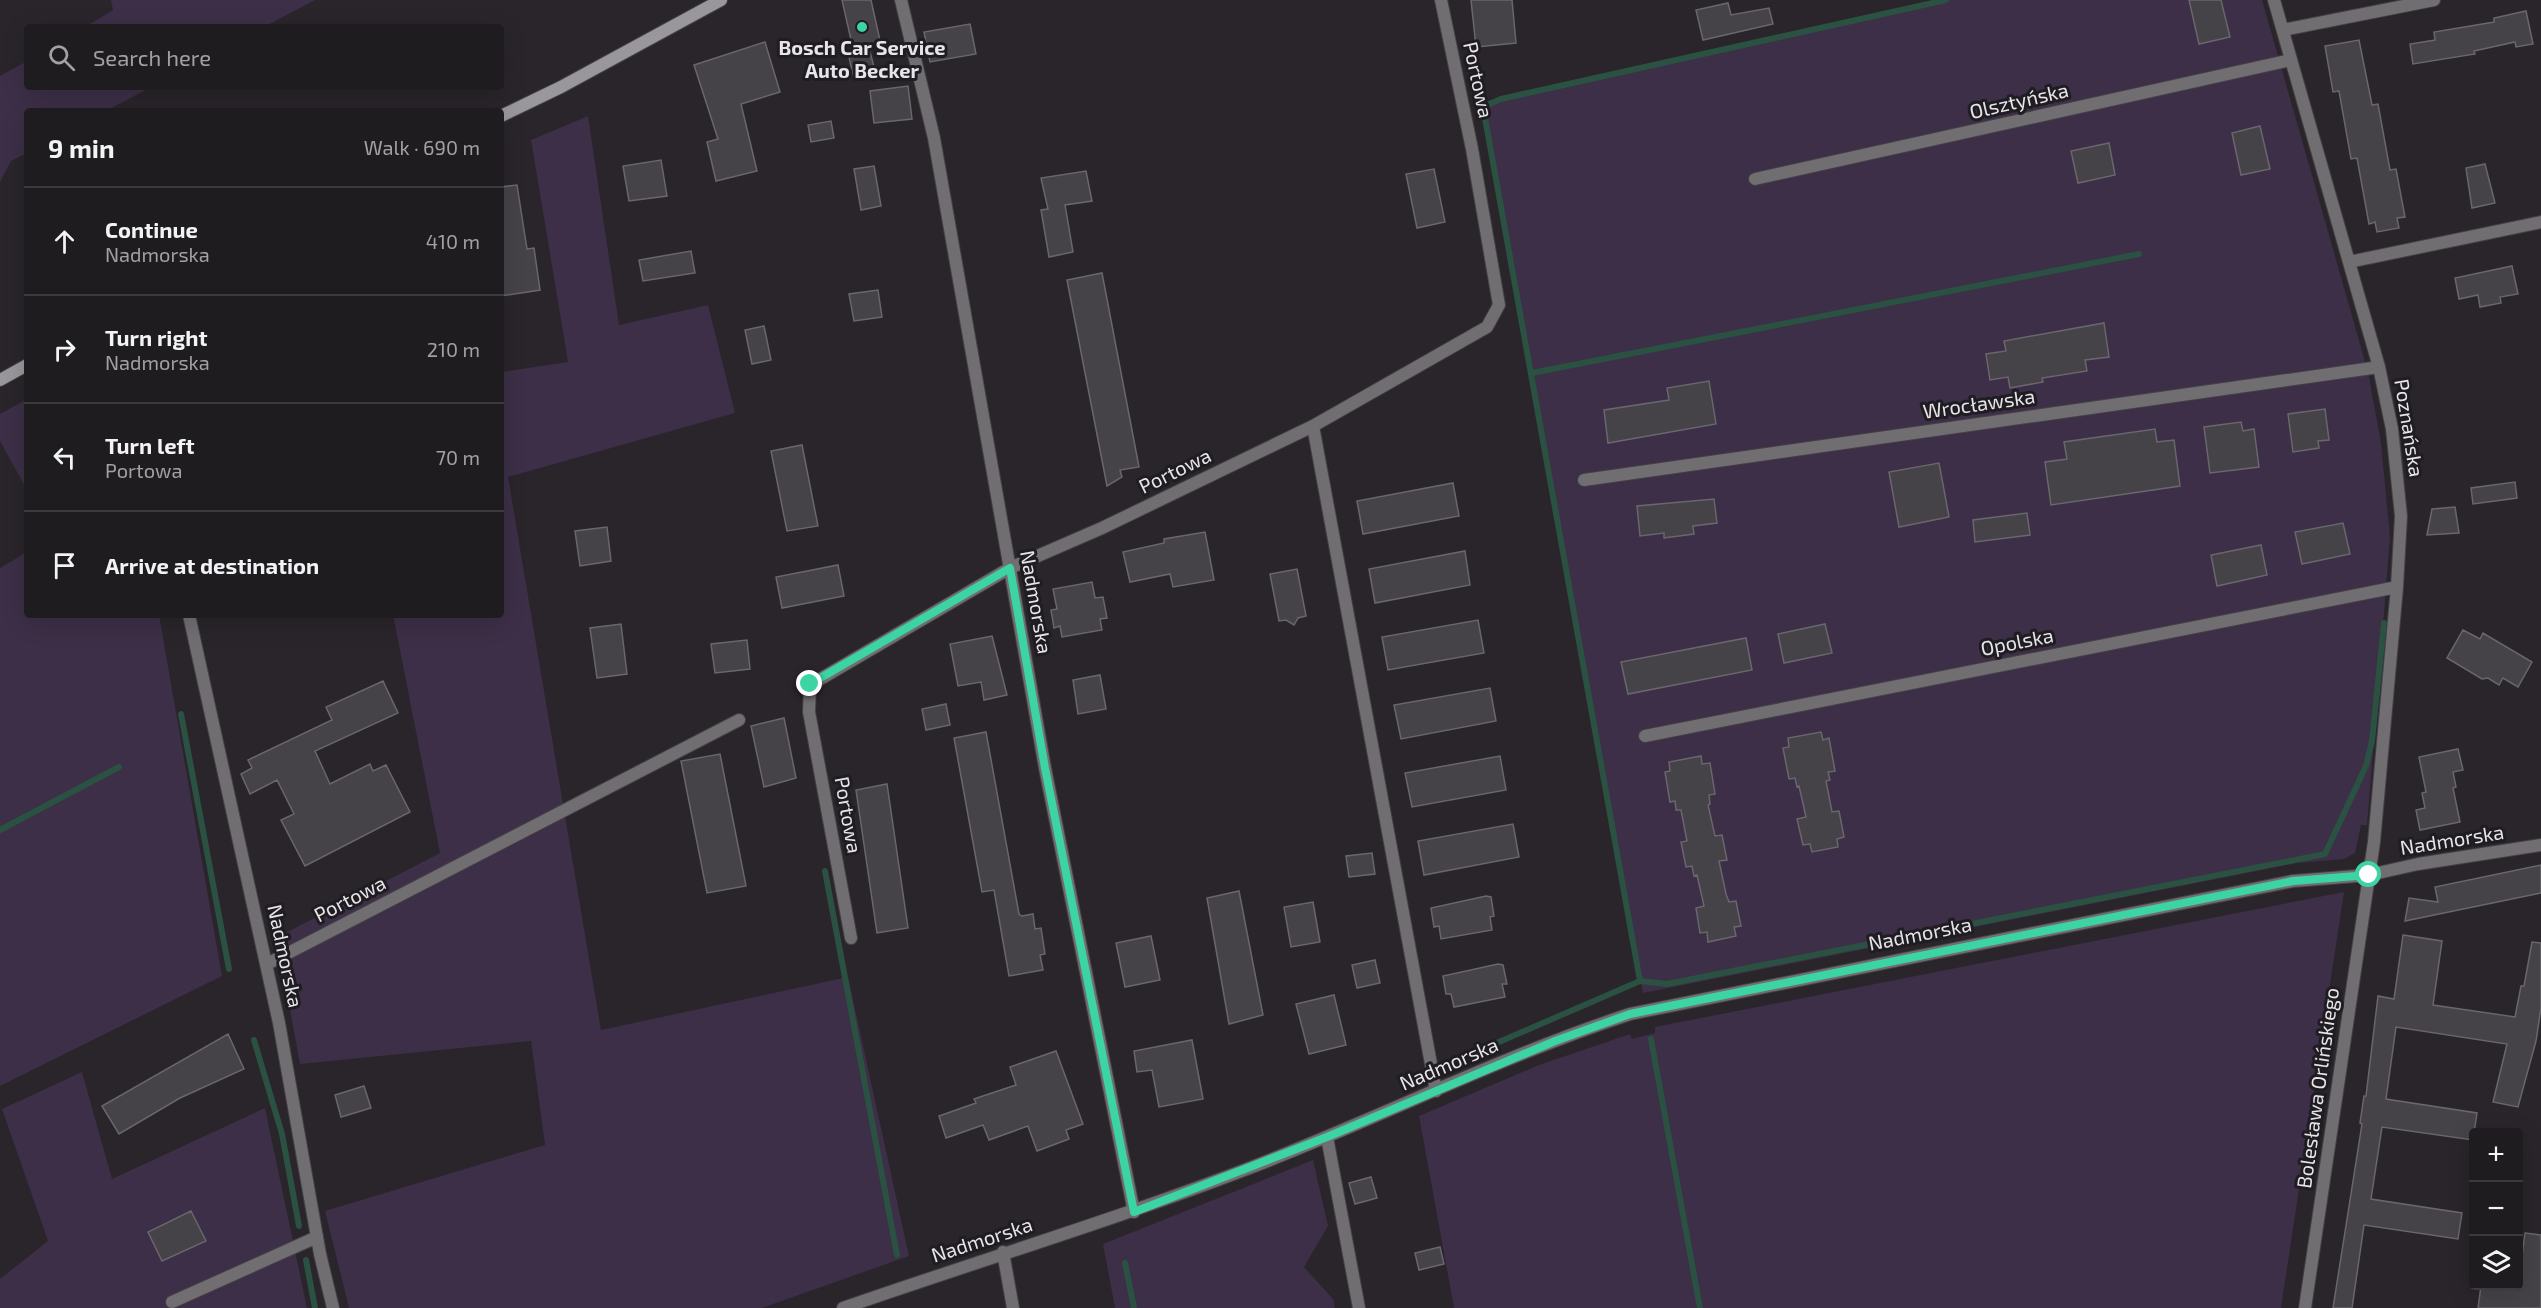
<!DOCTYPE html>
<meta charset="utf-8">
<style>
:root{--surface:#1f1c20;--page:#272529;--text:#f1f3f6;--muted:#a1a1a5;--line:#3c3a3e}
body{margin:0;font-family:"Exo 2",sans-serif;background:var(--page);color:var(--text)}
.controls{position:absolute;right:18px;bottom:18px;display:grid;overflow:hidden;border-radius:6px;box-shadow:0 6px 24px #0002}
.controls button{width:54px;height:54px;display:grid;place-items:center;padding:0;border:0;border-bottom:2px solid var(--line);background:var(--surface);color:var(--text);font:30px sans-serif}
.stop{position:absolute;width:18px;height:18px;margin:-14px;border:4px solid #3cd4a3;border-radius:50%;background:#fff}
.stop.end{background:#3cd4a3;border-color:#fff;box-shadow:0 2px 6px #0008}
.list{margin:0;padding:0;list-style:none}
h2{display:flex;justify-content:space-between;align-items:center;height:78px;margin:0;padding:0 24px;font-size:26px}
h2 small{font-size:20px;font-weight:400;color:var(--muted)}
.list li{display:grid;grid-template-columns:39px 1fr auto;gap:18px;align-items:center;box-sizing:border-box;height:108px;padding:0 24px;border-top:2px solid var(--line)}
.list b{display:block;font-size:22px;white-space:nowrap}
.list p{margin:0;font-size:20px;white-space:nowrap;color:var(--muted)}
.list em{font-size:20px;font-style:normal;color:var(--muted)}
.icon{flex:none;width:33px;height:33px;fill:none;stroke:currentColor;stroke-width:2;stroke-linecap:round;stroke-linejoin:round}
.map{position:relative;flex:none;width:2541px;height:1308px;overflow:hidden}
.search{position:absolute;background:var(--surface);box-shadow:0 6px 24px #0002;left:24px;top:24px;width:480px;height:66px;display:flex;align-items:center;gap:15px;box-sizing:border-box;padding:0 21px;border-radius:6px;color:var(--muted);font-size:22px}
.panel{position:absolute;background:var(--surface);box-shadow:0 6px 24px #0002;left:24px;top:108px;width:480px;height:510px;border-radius:6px}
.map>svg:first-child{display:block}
.green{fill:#3c2f47}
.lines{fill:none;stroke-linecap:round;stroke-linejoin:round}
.stream{stroke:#2a5141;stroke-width:6}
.building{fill:#454248;stroke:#6a666d;stroke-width:1.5}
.lane-casing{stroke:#444046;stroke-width:14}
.street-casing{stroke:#444046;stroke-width:14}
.secondary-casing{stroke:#444046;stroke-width:14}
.lane{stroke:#706e71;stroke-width:12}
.street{stroke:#706e71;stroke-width:12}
.secondary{stroke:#9a979c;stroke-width:12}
.route{stroke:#3cd4a3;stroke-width:8}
.poi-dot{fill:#3cd4a3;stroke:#1f1c22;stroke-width:2}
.labels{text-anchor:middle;stroke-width:6;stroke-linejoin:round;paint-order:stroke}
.poi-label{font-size:20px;font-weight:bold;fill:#e7e5e9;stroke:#1f1c22}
.street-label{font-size:20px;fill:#e7e5e9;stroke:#1f1c22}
</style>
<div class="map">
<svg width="2541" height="1308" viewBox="0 0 2541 1308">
<rect width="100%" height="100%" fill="#29252b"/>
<path class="green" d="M 111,0 L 315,0 L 264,27 L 85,27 L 113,10 Z
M 1946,0 L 2262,0 L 2368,372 L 2381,443 L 2390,537 L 2367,825 L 2361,825 L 2355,853 L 2344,859 L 2297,863 L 1643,993 L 1485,118 L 1487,105 L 1501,98 Z
M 27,61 L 27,87 L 151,87 L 106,111 L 27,111 L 27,153 L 11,161 L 0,182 L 0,76 Z
M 588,116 L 619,325 L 708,305 L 735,413 L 508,477 L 601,1030 L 848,977 L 909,1256 L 762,1308 L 349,1308 L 325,1211 L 545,1145 L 531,1041 L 300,1064 L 284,977 L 272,940 L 440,853 L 393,615 L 501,615 L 501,372 L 568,362 L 531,140 Z
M 27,399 L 27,490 L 0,441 L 0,414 Z
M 27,552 L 27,615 L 159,615 L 222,976 L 0,1086 L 0,568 Z
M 2344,892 L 2281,1308 L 1454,1308 L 1419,1116 L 1539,1065 L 1630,1034 L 1632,1039 L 1655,1033 L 1655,1027 Z
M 82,1072 L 112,1179 L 265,1108 L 307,1308 L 0,1308 L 0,1279 L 48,1241 L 2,1109 Z
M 1313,1160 L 1328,1226 L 1304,1267 L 1333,1299 L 1335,1308 L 1115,1308 L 1103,1244 Z"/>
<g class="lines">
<path class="stream" d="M 1532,373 L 2139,254
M 181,714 L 229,969
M 0,830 L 119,767
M 825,871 L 897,1255
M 1640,981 L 1485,118 L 1487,105 L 1501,99 L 1946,0
M 1651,1039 L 1700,1308
M 254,1040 L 282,1134 L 299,1226
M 1439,1068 L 1640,981 L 1667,984 L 2325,854 L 2366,766 L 2372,741 L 2384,623
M 306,1260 L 315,1308
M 1125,1263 L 1134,1308"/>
</g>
<path class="building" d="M 842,0 L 871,0 L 881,45 L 869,48 L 875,71 L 853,75 L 848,53 L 854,53 Z
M 1471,0 L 1512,0 L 1516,43 L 1476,47 Z
M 2189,0 L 2221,0 L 2230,37 L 2199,44 Z
M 1728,3 L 1731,15 L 1769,8 L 1773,24 L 1703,40 L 1696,10 Z
M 2526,11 L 2533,44 L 2516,47 L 2515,42 L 2474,51 L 2475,54 L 2413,64 L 2410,44 L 2435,40 L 2434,32 L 2494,22 L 2494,18 Z
M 970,24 L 976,54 L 930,62 L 924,32 Z
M 2359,40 L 2372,105 L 2378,104 L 2390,170 L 2396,169 L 2405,217 L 2397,218 L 2399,228 L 2377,232 L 2375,222 L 2369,224 L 2357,158 L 2351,159 L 2339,91 L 2333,92 L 2325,46 Z
M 765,42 L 780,92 L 741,104 L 757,171 L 716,181 L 707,142 L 718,139 L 694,65 Z
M 908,86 L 912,119 L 874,123 L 870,91 Z
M 831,121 L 834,138 L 811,142 L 808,125 Z
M 2260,126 L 2270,169 L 2241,175 L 2232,133 Z
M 2109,143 L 2115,175 L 2078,183 L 2071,151 Z
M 661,160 L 667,196 L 629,201 L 623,166 Z
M 2485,164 L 2495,203 L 2472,208 L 2466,168 Z
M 874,166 L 881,206 L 861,210 L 854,169 Z
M 1434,169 L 1445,222 L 1417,228 L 1406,174 Z
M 1086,171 L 1092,201 L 1065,205 L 1073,252 L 1049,257 L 1041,210 L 1048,209 L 1041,178 Z
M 517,185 L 527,249 L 534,248 L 540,290 L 501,296 L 501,187 Z
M 691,251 L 695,273 L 643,281 L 639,260 Z
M 2512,266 L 2518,294 L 2500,297 L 2501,303 L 2480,307 L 2478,295 L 2459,299 L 2455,278 Z
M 1102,273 L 1139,467 L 1120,470 L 1122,477 L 1107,486 L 1067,280 Z
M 878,290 L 882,317 L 854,321 L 849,294 Z
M 2104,323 L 2109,357 L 2085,360 L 2087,371 L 2042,378 L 2043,382 L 2010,388 L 2008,377 L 1990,380 L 1986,354 L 2006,351 L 2004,341 Z
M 764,326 L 771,360 L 752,364 L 745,330 Z
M 1709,381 L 1716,424 L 1608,443 L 1604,410 L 1669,400 L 1667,388 Z
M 2325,409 L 2329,440 L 2318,441 L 2319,448 L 2293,452 L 2288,414 Z
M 2241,422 L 2243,431 L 2254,429 L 2259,467 L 2210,473 L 2204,427 Z
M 2155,429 L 2157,442 L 2174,440 L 2180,486 L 2051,505 L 2045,462 L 2067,459 L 2064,442 Z
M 802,445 L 818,526 L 787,531 L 771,451 Z
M 1939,463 L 1949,517 L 1899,527 L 1889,472 Z
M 2515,482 L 2517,498 L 2473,504 L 2471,488 Z
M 1453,483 L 1459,516 L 1363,534 L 1357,501 Z
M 1714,499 L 1717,523 L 1693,526 L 1694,534 L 1664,538 L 1664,533 L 1640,536 L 1637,506 Z
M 2455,507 L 2459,533 L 2427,535 L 2432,509 Z
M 2027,513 L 2030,535 L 1975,542 L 1973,520 Z
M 2343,523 L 2350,554 L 2302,564 L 2295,532 Z
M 607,527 L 611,561 L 580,566 L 575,531 Z
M 1205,532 L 1214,580 L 1173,587 L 1170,574 L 1130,582 L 1123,552 L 1164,543 L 1164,539 Z
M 2261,545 L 2267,575 L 2217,586 L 2211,555 Z
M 1465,551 L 1470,585 L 1375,603 L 1369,569 Z
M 838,565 L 844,596 L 782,608 L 776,577 Z
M 1297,569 L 1306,616 L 1298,618 L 1294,625 L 1286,620 L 1279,621 L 1270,574 Z
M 1092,582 L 1095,598 L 1103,597 L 1107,618 L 1100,619 L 1102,630 L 1062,637 L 1060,626 L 1054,628 L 1051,610 L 1057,609 L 1053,589 Z
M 1478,620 L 1484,653 L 1388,670 L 1382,637 Z
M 621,624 L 627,674 L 597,678 L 590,628 Z
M 1825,624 L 1832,653 L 1784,663 L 1778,634 Z
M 2463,630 L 2480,639 L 2483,633 L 2532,662 L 2518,687 L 2503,678 L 2499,685 L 2488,678 L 2482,679 L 2447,658 Z
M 992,636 L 1007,695 L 984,700 L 981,682 L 958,686 L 950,644 Z
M 1746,638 L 1752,670 L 1628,694 L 1621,662 Z
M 747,640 L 750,669 L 715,673 L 711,644 Z
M 1100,675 L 1106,709 L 1078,714 L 1073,680 Z
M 383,681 L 398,713 L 315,751 L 330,784 L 370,764 L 373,771 L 386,765 L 410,812 L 305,866 L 281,820 L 294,814 L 277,780 L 250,794 L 241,774 L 252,768 L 248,760 L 332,720 L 326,707 Z
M 1490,688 L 1496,721 L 1401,739 L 1394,705 Z
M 946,704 L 950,725 L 926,730 L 922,709 Z
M 784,718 L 796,778 L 764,787 L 751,726 Z
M 986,732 L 1019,914 L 1022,916 L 1033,914 L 1035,929 L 1041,928 L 1045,954 L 1040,955 L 1043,970 L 1009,976 L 994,890 L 982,892 L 954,738 Z
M 1821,732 L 1823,740 L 1829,738 L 1835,771 L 1828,772 L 1830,780 L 1826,781 L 1832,812 L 1839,811 L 1844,837 L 1837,839 L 1838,847 L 1812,852 L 1810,844 L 1803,845 L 1797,819 L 1806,817 L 1799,786 L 1797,787 L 1795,778 L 1789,779 L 1783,748 L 1789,747 L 1788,738 Z
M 2458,749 L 2463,770 L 2453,772 L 2456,787 L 2453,788 L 2460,822 L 2420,830 L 2416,810 L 2425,808 L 2422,793 L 2426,792 L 2419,757 Z
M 720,754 L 746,886 L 707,893 L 681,761 Z
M 1500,756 L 1506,790 L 1412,807 L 1405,773 Z
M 1701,756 L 1702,764 L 1710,763 L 1715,794 L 1709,795 L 1710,804 L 1708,805 L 1715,836 L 1722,835 L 1727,860 L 1719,861 L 1726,894 L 1729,902 L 1736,901 L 1741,926 L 1734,927 L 1736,936 L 1708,942 L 1707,932 L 1700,933 L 1696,908 L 1704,906 L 1697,875 L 1694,876 L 1692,866 L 1686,867 L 1681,842 L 1687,841 L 1681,810 L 1676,810 L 1675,801 L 1670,802 L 1665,772 L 1670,771 L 1669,762 Z
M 887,784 L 908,928 L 877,933 L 856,790 Z
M 1513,824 L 1519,857 L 1424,875 L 1418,841 Z
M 1372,853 L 1375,874 L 1349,877 L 1346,856 Z
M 2541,865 L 2541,893 L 2405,921 L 2409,898 L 2438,902 L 2435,887 Z
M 1239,891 L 1263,1015 L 1229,1024 L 1207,898 Z
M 1486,896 L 1491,897 L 1494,916 L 1490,917 L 1492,930 L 1441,939 L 1439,926 L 1434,927 L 1431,908 Z
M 1313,902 L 1320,942 L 1291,947 L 1284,907 Z
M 2403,935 L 2442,941 L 2433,1005 L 2515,1017 L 2521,986 L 2524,986 L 2532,942 L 2541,943 L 2541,1008 L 2536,1041 L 2518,1107 L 2493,1102 L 2507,1044 L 2396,1027 L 2386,1099 L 2477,1113 L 2473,1140 L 2382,1127 L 2371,1199 L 2462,1213 L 2458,1239 L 2364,1225 L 2352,1308 L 2333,1308 L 2362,1124 L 2360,1123 L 2364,1096 L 2366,1096 L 2378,996 L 2394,999 Z
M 1151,936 L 1160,980 L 1125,987 L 1116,943 Z
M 1375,960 L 1380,983 L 1357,988 L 1352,965 Z
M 1498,964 L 1503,965 L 1507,984 L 1502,984 L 1505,997 L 1454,1007 L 1451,994 L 1446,994 L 1443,976 Z
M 1334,995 L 1346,1045 L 1309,1054 L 1296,1004 Z
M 228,1034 L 244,1069 L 180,1098 L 119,1134 L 102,1106 Z
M 1192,1040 L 1203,1099 L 1159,1107 L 1152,1070 L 1137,1072 L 1134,1051 Z
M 1056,1051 L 1083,1124 L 1066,1130 L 1069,1139 L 1037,1151 L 1028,1126 L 989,1140 L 983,1125 L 946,1138 L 939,1116 L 976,1103 L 974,1099 L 1016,1085 L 1010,1067 Z
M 364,1086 L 371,1108 L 341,1117 L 335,1095 Z
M 1371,1177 L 1377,1198 L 1355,1204 L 1349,1183 Z
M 191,1211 L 206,1241 L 162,1261 L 148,1232 Z
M 2525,1233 L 2541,1235 L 2541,1308 L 2478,1308 L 2481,1286 L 2518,1286 Z
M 1440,1247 L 1444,1264 L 1419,1270 L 1415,1253 Z"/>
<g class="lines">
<g class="lane-casing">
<path id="lane" d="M 1755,179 L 2291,60
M 1584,480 L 2379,367
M 267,964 L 739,720
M 172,1302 L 317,1237"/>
</g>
<g class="street-casing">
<path id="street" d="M 901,0 L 934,138 L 1045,768 L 1134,1212
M 2274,0 L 2379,367 L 2392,429 L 2401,516 L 2397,587 L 2374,842 L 2305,1308
M 2283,30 L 2434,0
M 2349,262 L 2541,222
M 1313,426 L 1436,1091
M 189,615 L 279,1023 L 320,1254 L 333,1308
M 1645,736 L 2397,587
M 851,938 L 809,712 L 810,685 L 1010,568 L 1102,528 L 1313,426 L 1487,327 L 1499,305 L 1472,149 L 1441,0
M 1327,1137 L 1359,1308
M 1003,1252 L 1013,1308
M 843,1308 C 978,1261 1114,1220 1247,1169 C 1375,1120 1499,1057 1630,1014 L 2293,881 L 2369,875 L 2418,864 L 2541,845"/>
</g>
<g class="secondary-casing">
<path id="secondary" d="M 501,116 L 561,87 L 721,0
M 0,380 L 27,365"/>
</g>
<use href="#lane" class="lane"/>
<use href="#street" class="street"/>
<use href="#secondary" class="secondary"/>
</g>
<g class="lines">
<path class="route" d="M 810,684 L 1010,568 L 1045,768 L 1134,1212 L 1327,1137 L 1555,1041 L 1630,1014 L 2293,881 L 2369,875"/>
</g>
<circle class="poi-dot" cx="862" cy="27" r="6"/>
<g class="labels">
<g class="poi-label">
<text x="862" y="55">Bosch Car Service<tspan x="862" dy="23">Auto Becker</tspan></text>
</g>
<g class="street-label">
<text transform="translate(1478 80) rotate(78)" y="7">Portowa</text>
<text transform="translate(2019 101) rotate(-13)" y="7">Olsztyńska</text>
<text transform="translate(1979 404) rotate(-8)" y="7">Wrocławska</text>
<text transform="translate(2409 428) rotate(81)" y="7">Poznańska</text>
<text transform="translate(1175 471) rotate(-26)" y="7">Portowa</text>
<text transform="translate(1036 602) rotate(80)" y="7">Nadmorska</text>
<text transform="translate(2017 642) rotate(-11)" y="7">Opolska</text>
<text transform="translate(848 815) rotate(80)" y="7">Portowa</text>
<text transform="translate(2452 840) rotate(-9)" y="7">Nadmorska</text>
<text transform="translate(350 899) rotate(-27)" y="7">Portowa</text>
<text transform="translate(1920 934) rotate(-11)" y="7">Nadmorska</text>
<text transform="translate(285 956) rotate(78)" y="7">Nadmorska</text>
<text transform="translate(1449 1064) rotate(-23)" y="7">Nadmorska</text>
<text transform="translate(2318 1088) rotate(-82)" y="7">Bolesława Orlińskiego</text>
<text transform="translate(982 1240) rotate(-18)" y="7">Nadmorska</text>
</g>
</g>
</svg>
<div class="controls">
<button>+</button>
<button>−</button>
<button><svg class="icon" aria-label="layers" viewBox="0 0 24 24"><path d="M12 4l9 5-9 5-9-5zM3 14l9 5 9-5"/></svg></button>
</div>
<div class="stop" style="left:2369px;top:875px"></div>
<div class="stop end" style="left:810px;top:684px"></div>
<div class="search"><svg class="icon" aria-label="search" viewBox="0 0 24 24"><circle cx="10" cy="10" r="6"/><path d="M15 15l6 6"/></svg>Search here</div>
<section class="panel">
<h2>9 min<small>Walk · 690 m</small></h2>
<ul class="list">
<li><svg class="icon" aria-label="ahead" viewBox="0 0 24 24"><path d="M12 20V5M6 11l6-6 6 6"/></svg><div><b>Continue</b><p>Nadmorska</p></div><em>410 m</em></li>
<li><svg class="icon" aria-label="right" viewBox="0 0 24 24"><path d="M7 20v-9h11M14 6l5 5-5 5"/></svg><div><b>Turn right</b><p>Nadmorska</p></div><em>210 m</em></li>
<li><svg class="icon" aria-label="left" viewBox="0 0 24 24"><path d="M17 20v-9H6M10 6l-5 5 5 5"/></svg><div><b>Turn left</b><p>Portowa</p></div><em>70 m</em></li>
<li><svg class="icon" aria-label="arrive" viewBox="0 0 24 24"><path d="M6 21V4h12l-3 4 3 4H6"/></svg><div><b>Arrive at destination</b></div></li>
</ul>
</section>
</div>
